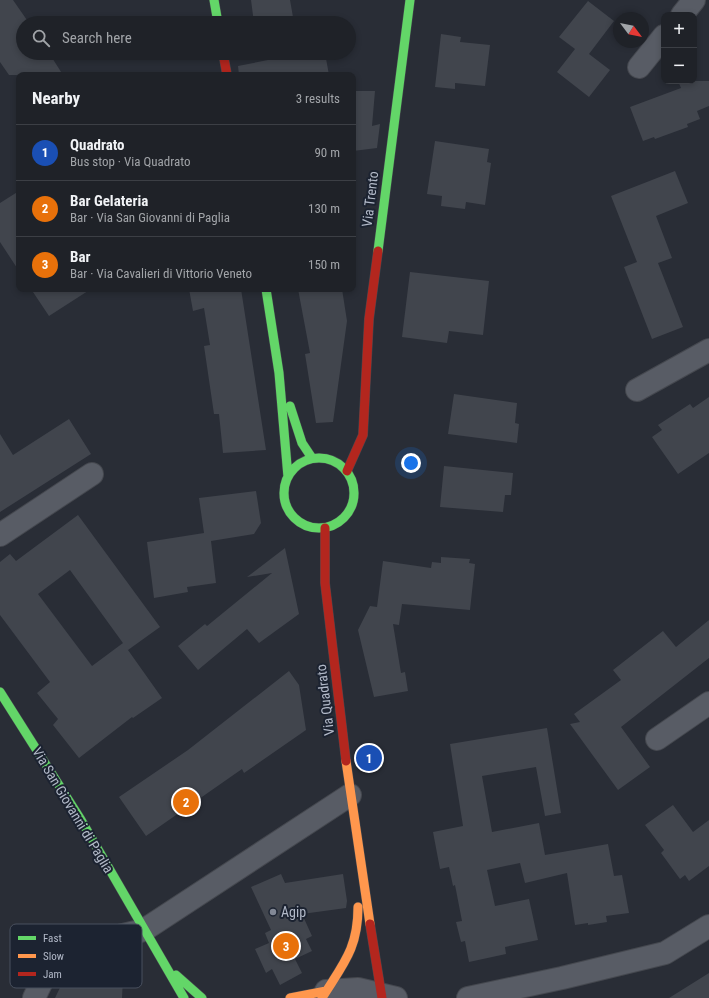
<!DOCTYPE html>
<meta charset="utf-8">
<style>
:root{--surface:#1f2228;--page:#272a30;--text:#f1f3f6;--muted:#a1a4a8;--line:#3c3f45;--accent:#0b8043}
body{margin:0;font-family:"Roboto Condensed",sans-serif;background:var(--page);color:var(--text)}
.controls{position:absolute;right:12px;top:12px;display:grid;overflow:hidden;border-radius:8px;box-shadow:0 2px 6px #0003}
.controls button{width:36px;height:36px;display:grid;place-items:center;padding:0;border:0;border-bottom:1px solid var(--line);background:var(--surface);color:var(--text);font:20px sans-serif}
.compass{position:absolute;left:613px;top:12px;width:36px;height:36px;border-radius:50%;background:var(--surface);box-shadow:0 2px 6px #0003;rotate:122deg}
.you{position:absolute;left:411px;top:463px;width:14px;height:14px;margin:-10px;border:3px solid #fff;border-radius:50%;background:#1a73e8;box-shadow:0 0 0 6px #1a73e833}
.badge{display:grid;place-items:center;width:26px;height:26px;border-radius:50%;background:var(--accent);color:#fff;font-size:13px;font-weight:700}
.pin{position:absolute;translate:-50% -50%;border:2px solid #fff;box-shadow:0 1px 4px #0006}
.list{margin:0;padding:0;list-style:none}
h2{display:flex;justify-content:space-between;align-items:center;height:52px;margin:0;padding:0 16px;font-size:17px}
h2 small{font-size:13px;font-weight:400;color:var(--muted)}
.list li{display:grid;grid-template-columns:26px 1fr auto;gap:12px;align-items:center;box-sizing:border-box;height:56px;padding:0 16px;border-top:1px solid var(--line)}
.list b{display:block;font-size:15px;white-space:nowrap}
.list p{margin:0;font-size:13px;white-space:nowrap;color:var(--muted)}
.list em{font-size:13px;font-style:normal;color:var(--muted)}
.icon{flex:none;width:22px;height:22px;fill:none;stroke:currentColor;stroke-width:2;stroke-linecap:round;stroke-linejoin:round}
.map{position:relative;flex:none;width:709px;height:998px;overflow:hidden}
.search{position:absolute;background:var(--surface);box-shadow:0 2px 6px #0003;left:16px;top:16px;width:340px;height:44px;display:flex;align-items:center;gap:10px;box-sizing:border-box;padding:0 14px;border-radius:22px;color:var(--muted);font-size:15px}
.panel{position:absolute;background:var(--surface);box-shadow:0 2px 6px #0003;left:16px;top:72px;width:340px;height:220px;border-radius:8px}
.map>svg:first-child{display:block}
.building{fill:#41454d}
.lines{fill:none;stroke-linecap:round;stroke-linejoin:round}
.street-casing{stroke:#45484f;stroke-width:24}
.fast-casing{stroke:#45484f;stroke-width:10}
.slow-casing{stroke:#45484f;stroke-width:10}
.jam-casing{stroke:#45484f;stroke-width:10}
.street{stroke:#585c65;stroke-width:22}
.fast{stroke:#63d668;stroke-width:9}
.slow{stroke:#ff974d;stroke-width:9}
.jam{stroke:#b3261e;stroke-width:9}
.poi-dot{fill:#828895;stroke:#1c2331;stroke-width:1.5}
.labels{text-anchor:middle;stroke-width:4;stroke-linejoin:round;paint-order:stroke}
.street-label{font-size:14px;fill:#b2b9c8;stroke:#1c2331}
.poi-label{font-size:14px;fill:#b2b9c8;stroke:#1c2331;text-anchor:start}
.key{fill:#1c2331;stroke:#49505e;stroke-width:1}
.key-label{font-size:11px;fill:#b2b9c8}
</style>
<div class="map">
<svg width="709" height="998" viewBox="0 0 709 998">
<rect width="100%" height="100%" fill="#292d36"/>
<path class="building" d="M 0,0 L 13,0 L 29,23 L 23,23 L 23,53 L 49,53 L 63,75 L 9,75 L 0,62 Z
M 251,0 L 290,0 L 293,17 L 254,23 Z
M 588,1 L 614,21 L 589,54 L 610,70 L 589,97 L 557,72 L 575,49 L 559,37 Z
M 441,34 L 461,37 L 460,42 L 490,45 L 485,86 L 455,83 L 455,89 L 435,87 Z
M 303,53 L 325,53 L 329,75 L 239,75 L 238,66 Z
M 678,81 L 709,81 L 709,106 L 697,111 L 700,119 L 687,124 L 688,127 L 655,139 L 654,137 L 643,141 L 630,107 L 681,88 Z
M 353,91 L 375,91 L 372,126 L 380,124 L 377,148 L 353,151 Z
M 435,141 L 489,149 L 487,162 L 491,163 L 485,205 L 466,202 L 465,209 L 441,206 L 442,196 L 427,194 Z
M 675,171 L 688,203 L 656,216 L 672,258 L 658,263 L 683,327 L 652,339 L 624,267 L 637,262 L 611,196 Z
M 19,191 L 19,271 L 0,242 L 0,203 Z
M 410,272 L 489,281 L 483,335 L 449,331 L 447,343 L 402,337 Z
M 31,289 L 91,289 L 49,316 Z
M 189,289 L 241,289 L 266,450 L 223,453 L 219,414 L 214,414 L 204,346 L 210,345 L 204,308 L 193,311 Z
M 298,289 L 342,289 L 347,321 L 333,422 L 316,423 L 305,354 L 310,353 Z
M 454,394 L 517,403 L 515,423 L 519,424 L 517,443 L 448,434 Z
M 709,397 L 709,453 L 678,474 L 652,437 L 662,430 L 658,425 L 690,404 L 693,408 Z
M 69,419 L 91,454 L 0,512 L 0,434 L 13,455 Z
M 444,466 L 513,473 L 511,495 L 505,495 L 503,512 L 440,507 Z
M 256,491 L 261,523 L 254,534 L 211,541 L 216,583 L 187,587 L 188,592 L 154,598 L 147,542 L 204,533 L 199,498 Z
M 78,515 L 160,627 L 128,650 L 70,570 L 38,594 L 92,666 L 123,643 L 162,698 L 133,718 L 132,717 L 79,758 L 53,725 L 58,719 L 37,693 L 50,682 L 0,615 L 0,562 L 10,554 L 16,561 Z
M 285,548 L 299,614 L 259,643 L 247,629 L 198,670 L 178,646 L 205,624 L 207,626 L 272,573 L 247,577 Z
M 441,557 L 470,559 L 469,563 L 475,564 L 470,610 L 402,604 L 399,625 L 393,624 L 401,673 L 405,672 L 408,691 L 374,697 L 358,630 L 370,606 L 377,607 L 383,561 L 431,568 L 432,562 L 441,563 Z
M 709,620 L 709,658 L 621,727 L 650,767 L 618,790 L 570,724 L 580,722 L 574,714 L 621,680 L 613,670 L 663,631 L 676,647 Z
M 289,671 L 299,685 L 306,730 L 244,773 L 242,769 L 146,836 L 119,797 L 188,750 Z
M 547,728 L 561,813 L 545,816 L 536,767 L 482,776 L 492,832 L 539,823 L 545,855 L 608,844 L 614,876 L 622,875 L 629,913 L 606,916 L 607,922 L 588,925 L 588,923 L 575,925 L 567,873 L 525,883 L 520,863 L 487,870 L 495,906 L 529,899 L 538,940 L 505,947 L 506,954 L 469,962 L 465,941 L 461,942 L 456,922 L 462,921 L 455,885 L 453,886 L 449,867 L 440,869 L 433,832 L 463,826 L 450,744 Z
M 673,805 L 693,832 L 709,820 L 709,866 L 689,881 L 685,875 L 680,879 L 661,853 L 664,850 L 645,825 Z
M 281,874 L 285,883 L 343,874 L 347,901 L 346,908 L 302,914 L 312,936 L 306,939 L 312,951 L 295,959 L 302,973 L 280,985 L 272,969 L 266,973 L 255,949 L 269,943 L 265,933 L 271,930 L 251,887 Z
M 97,954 L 124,957 L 122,998 L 55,998 L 71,965 Z
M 709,973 L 709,998 L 669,998 Z"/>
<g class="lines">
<g class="street-casing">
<path id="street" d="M 682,15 L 694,0
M 639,67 L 664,36
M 637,390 L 709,350
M 0,535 L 92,474
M 657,739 L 709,703
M 326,991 L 358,989 L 396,998
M 34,998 L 44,977 L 63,955 L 90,943 L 144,930 L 350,795
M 468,998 L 562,978 L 665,953 L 709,926"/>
</g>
<g class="fast-casing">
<path id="fast" d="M 214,0 L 218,23
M 378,251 L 410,0
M 266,289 L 279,373 L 288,477
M 290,406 L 302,443 L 312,458
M284 493a35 35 0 1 1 70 0a35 35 0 1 1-70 0Z
M 0,692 L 81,820 L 184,998
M 176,975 L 202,998"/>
</g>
<g class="slow-casing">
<path id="slow" d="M 346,761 L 370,924
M 290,998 L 326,991
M 322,998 C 343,964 358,949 358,907"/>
</g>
<g class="jam-casing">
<path id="jam" d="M 223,53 L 227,75
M 347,471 L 363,435 L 369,319 L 378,251
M 325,528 L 325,583 L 346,761
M 370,924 L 382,998"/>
</g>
<use href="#street" class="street"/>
<use href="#fast" class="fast"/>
<use href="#slow" class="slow"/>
<use href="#jam" class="jam"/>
</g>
<circle class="poi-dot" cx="273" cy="912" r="4"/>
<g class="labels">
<g class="street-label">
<text transform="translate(370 199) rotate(-83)" y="5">Via Trento</text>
<text transform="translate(325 700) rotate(-97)" y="5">Via Quadrato</text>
<text transform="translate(73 810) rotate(59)" y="5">Via San Giovanni di Paglia</text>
</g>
<g class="poi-label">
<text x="281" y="917">Agip</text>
</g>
</g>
<rect x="10" y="924" width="132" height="64" rx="6" class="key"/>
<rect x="18" y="936" width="18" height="4" fill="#63d668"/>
<rect x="18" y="954" width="18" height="4" fill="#ff974d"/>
<rect x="18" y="972" width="18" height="4" fill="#b3261e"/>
<g class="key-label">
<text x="43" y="942">Fast</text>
<text x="43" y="960">Slow</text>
<text x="43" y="978">Jam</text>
</g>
</svg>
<div class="controls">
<button>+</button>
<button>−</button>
</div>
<svg class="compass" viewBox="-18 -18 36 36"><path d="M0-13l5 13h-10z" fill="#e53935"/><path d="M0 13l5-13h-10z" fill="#a1a4a8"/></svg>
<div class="you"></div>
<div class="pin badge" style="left:369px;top:758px;background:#1a4fb4">1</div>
<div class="pin badge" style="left:186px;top:802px;background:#e8710a">2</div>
<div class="pin badge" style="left:286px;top:946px;background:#e8710a">3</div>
<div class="search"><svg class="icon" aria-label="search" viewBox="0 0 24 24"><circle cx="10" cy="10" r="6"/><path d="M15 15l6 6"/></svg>Search here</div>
<section class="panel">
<h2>Nearby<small>3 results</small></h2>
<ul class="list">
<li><span class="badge" style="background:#1a4fb4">1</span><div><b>Quadrato</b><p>Bus stop · Via Quadrato</p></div><em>90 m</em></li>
<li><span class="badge" style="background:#e8710a">2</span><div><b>Bar Gelateria</b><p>Bar · Via San Giovanni di Paglia</p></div><em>130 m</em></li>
<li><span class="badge" style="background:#e8710a">3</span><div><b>Bar</b><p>Bar · Via Cavalieri di Vittorio Veneto</p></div><em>150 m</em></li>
</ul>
</section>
</div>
